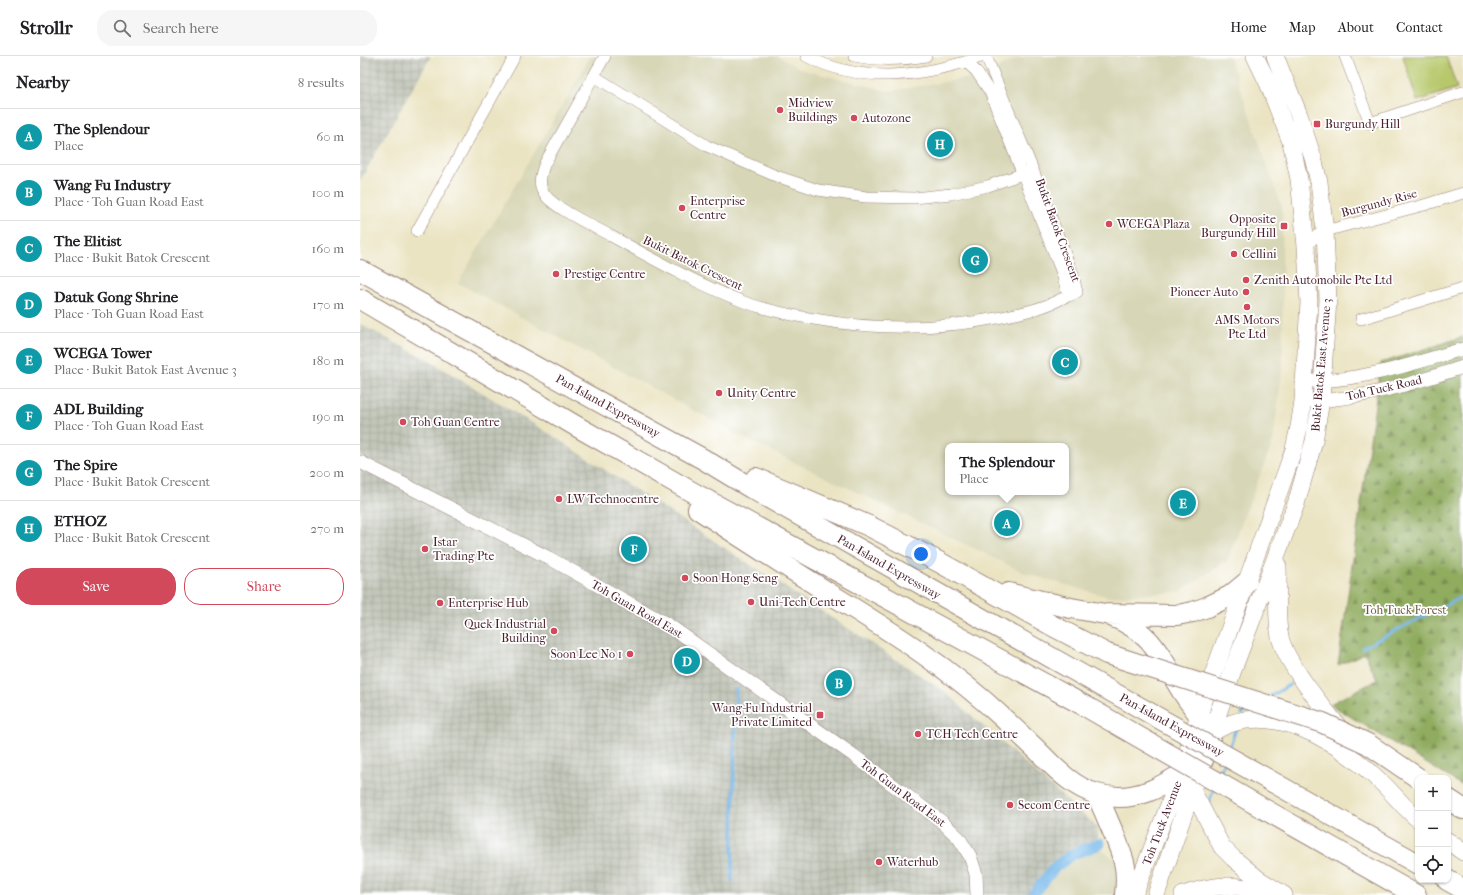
<!DOCTYPE html>
<meta charset="utf-8">
<style>
:root{--surface:#fff;--page:#f6f6f6;--text:#202124;--muted:#757577;--line:#e0e0e0;--accent:#d1495b}
body{margin:0;font-family:"IM FELL French Canon",serif;background:var(--page);color:var(--text)}
.controls{position:absolute;right:12px;bottom:12px;display:grid;overflow:hidden;border-radius:8px;box-shadow:0 1px 3px #0004}
.controls button{width:36px;height:36px;display:grid;place-items:center;padding:0;border:0;border-bottom:1px solid var(--line);background:var(--surface);color:var(--text);font:20px sans-serif}
.you{position:absolute;left:561px;top:498px;width:14px;height:14px;margin:-10px;border:3px solid #fff;border-radius:50%;background:#1a73e8;box-shadow:0 0 0 6px #1a73e833}
.badge{display:grid;place-items:center;width:26px;height:26px;border-radius:50%;background:var(--accent);color:#fff;font-size:13px;font-weight:700}
.pin{position:absolute;translate:-50% -50%;border:2px solid #fff;box-shadow:0 1px 4px #0006}
.popup{position:absolute;left:585px;top:387px;width:124px;height:52px;box-sizing:border-box;display:grid;place-content:center;border-radius:8px;background:var(--surface);filter:drop-shadow(0 1px 3px #0005);font-size:13px;white-space:nowrap;color:var(--muted)}
.popup b{font-size:15px;color:var(--text)}
.popup::after{content:'';position:absolute;left:50%;top:100%;margin-left:-8px;border:8px solid transparent;border-top-color:var(--surface)}
.list{margin:0;padding:0;list-style:none}
h2{display:flex;justify-content:space-between;align-items:center;height:52px;margin:0;padding:0 16px;font-size:17px}
h2 small{font-size:13px;font-weight:400;color:var(--muted)}
.list li{display:grid;grid-template-columns:26px 1fr auto;gap:12px;align-items:center;box-sizing:border-box;height:56px;padding:0 16px;border-top:1px solid var(--line)}
.list b{display:block;font-size:15px;white-space:nowrap}
.list p{margin:0;font-size:13px;white-space:nowrap;color:var(--muted)}
.list em{font-size:13px;font-style:normal;color:var(--muted)}
.actions{display:flex;gap:8px;padding:12px 16px}
.actions a{flex:1;padding:9px 0;border:1px solid var(--accent);border-radius:16px;text-align:center;font-size:14px;color:var(--accent)}
.actions .main{background:var(--accent);color:#fff}
.icon{flex:none;width:22px;height:22px;fill:none;stroke:currentColor;stroke-width:2;stroke-linecap:round;stroke-linejoin:round}
.map{position:relative;flex:none;width:1103px;height:839px;overflow:hidden}
header{display:flex;align-items:center;gap:24px;box-sizing:border-box;height:56px;padding:0 20px;background:var(--surface);border-bottom:1px solid var(--line)}
header strong{font-size:19px}
nav{display:flex;gap:22px;margin-inline-start:auto;font-size:14px}
.search{width:280px;height:36px;background:var(--page);display:flex;align-items:center;gap:10px;box-sizing:border-box;padding:0 14px;border-radius:16px;color:var(--muted);font-size:15px}
main{display:flex}
aside{flex:1;background:var(--surface)}
.map>svg:first-child{display:block}
.built{fill:#d7d6b6;fill-rule:evenodd}
.industrial{fill:url(#industrial-grid)}
.forest{fill:url(#forest-firs);stroke:#6d6645}
.park{fill:#b6c86b;stroke:#80744b}
.lines{fill:none;stroke-linecap:round;stroke-linejoin:round}
.stream{stroke:#75b8ea;stroke-width:3}
.canal{stroke:#75b8ea;stroke-width:11}
.minor-casing{stroke:#9a8277;stroke-width:12}
.tertiary-casing{stroke:#9a8277;stroke-width:14}
.primary-casing{stroke:#9a8277;stroke-width:18}
.motorway-casing{stroke:#9a8277;stroke-width:22}
.minor{stroke:#fff;stroke-width:11}
.tertiary{stroke:#fff;stroke-width:13}
.primary{stroke:#fff;stroke-width:17}
.motorway{stroke:#fff;stroke-width:20}
.motorway-bridge-casing{stroke:#9a8277;stroke-width:22;stroke-linecap:butt}
.motorway-bridge{stroke:#fff;stroke-width:20}
.poi-dot{fill:#d1495b;stroke:#fff;stroke-width:1.5}
.labels{text-anchor:middle;stroke-width:3.5;stroke-linejoin:round;paint-order:stroke}
.poi-label{font-size:12px;fill:#4a1f2b;stroke:#fff;text-anchor:start}
.street-label{font-size:12px;fill:#4a1f2b;stroke:#fff}
.park-label{font-size:12px;fill:#705a41;stroke:#fff}
</style>
<header>
<strong>Strollr</strong>
<div class="search"><svg class="icon" aria-label="search" viewBox="0 0 24 24"><circle cx="10" cy="10" r="6"/><path d="M15 15l6 6"/></svg>Search here</div>
<nav><a>Home</a><a>Map</a><a>About</a><a>Contact</a></nav>
</header>
<main>
<aside>
<h2>Nearby<small>8 results</small></h2>
<ul class="list">
<li><span class="badge" style="background:#0f9aa8">A</span><div><b>The Splendour</b><p>Place</p></div><em>60 m</em></li>
<li><span class="badge" style="background:#0f9aa8">B</span><div><b>Wang Fu Industry</b><p>Place · Toh Guan Road East</p></div><em>100 m</em></li>
<li><span class="badge" style="background:#0f9aa8">C</span><div><b>The Elitist</b><p>Place · Bukit Batok Crescent</p></div><em>160 m</em></li>
<li><span class="badge" style="background:#0f9aa8">D</span><div><b>Datuk Gong Shrine</b><p>Place · Toh Guan Road East</p></div><em>170 m</em></li>
<li><span class="badge" style="background:#0f9aa8">E</span><div><b>WCEGA Tower</b><p>Place · Bukit Batok East Avenue 3</p></div><em>180 m</em></li>
<li><span class="badge" style="background:#0f9aa8">F</span><div><b>ADL Building</b><p>Place · Toh Guan Road East</p></div><em>190 m</em></li>
<li><span class="badge" style="background:#0f9aa8">G</span><div><b>The Spire</b><p>Place · Bukit Batok Crescent</p></div><em>200 m</em></li>
<li><span class="badge" style="background:#0f9aa8">H</span><div><b>ETHOZ</b><p>Place · Bukit Batok Crescent</p></div><em>270 m</em></li>
</ul>
<div class="actions"><a class="main">Save</a><a>Share</a></div>
</aside>
<div class="map">
<svg width="1103" height="839" viewBox="0 0 1103 839">
<defs>
<pattern id="industrial-grid" width="8" height="8" patternUnits="userSpaceOnUse"><rect width="8" height="8" fill="#c2c6b9"/><path d="M0 4h8M4 0v8" fill="none" stroke="#a8aa9f"/></pattern>
<pattern id="forest-firs" width="22" height="20" patternUnits="userSpaceOnUse"><rect width="22" height="20" fill="#90ac5f"/><path d="M5 1l3.5 6h-7zM16 11l3.5 6h-7z" fill="#788b4f"/></pattern>
</defs>
<rect width="100%" height="100%" fill="#fff"/>
<filter id="ink" filterUnits="userSpaceOnUse"><feTurbulence type="fractalNoise" baseFrequency=".025" numOctaves="2"/><feDisplacementMap in="SourceGraphic" scale="8" xChannelSelector="R" yChannelSelector="G"/><feConvolveMatrix kernelMatrix="1 2 1 2 8 2 1 2 1" color-interpolation-filters="sRGB"/></filter>
<filter id="wash" filterUnits="userSpaceOnUse"><feTurbulence type="fractalNoise" baseFrequency=".012" numOctaves="4" result="noise"/><feDisplacementMap in="SourceGraphic" scale="16" xChannelSelector="R" yChannelSelector="G"/><feGaussianBlur stdDeviation="0.9" result="paint"/><feColorMatrix in="noise" values="0 0 0 0 0 0 0 0 0 0 0 0 0 0 0 0 0 1.4 0 .05"/><feComposite in="paint" operator="in"/></filter>
<g filter="url(#wash)">
<rect width="100%" height="100%" fill="#ebe4c3"/>
<path class="built" d="M 231,0 L 417,0 L 443,14 L 529,35 L 614,21 L 665,0 L 869,0 L 922,152 L 923,307 L 913,385 L 867,505 L 820,536 L 749,541 L 667,518 L 388,384 L 98,227 ZM 588,390 L 706,390 L 706,436 L 588,436 Z
M 738,791 L 755,803 L 759,839 L 677,839 L 696,814 Z"/>
<path class="industrial" d="M 0,0 L 71,0 L 0,125 Z
M 0,268 L 70,305 L 190,378 L 584,635 L 738,772 L 738,791 L 696,814 L 677,839 L 0,839 Z"/>
<path class="forest" d="M 1103,281 L 1103,730 L 970,648 L 1017,624 L 1005,597 L 978,609 L 1021,307 Z"/>
<path class="park" d="M 1043,0 L 1086,0 L 1097,32 L 1057,45 Z"/>
<g class="lines">
<path class="stream" d="M 1002,592 L 1103,540
M 908,642 L 931,628
M 882,658 L 892,652
M 869,693 L 876,672
M 859,719 L 864,706
M 848,749 L 854,732
M 372,825 L 376,633"/>
<path class="canal" d="M 673,839 L 695,811 L 713,798 L 740,788"/>
</g>
</g>
<g filter="url(#ink)">
<g class="lines">
<g class="minor-casing">
<path id="minor" d="M 245,0 L 185,107 C 181,117 178,127 183,136 C 191,151 235,171 251,180 C 295,204 337,228 384,246 C 406,254 430,259 454,263 C 515,274 576,274 637,262 C 660,257 683,253 703,242 C 708,240 713,239 717,236 L 713,219 L 673,114 L 626,0
M 446,0 C 504,30 564,20 624,0
M 494,0 C 518,5 543,4 566,0
M 985,0 L 1010,67 L 1103,36
M 606,6 L 616,15 L 630,36 L 702,217 L 708,240
M 234,20 L 347,90 L 416,120 L 458,134 L 506,141 L 554,142 L 591,138 L 628,130 L 673,114
M 57,175 L 155,0
M 946,190 L 955,181 L 965,175 L 1064,149 L 1103,137
M 1001,263 L 1103,232"/>
</g>
<g class="tertiary-casing">
<path id="tertiary" d="M 954,325 C 1006,324 1054,307 1103,293
M 953,345 C 1004,343 1054,327 1103,311
M 0,406 L 189,502 L 310,570 L 493,699 L 581,765 L 599,782 L 610,800 L 616,818 L 617,839"/>
</g>
<g class="primary-casing">
<path id="primary" d="M 918,510 C 919,533 915,558 920,581 C 927,610 965,653 984,678
M 847,680 C 906,637 977,685 1021,726 C 1034,738 1044,752 1058,763
M 830,730 L 862,791 L 873,802 L 898,823 L 924,839
M 1088,785 L 1103,796
M 774,839 L 821,718 L 839,658 L 921,430 L 934,393 L 939,371 L 943,345 L 949,247 L 946,190 L 939,123 L 931,86 L 908,27 L 895,0
M 796,839 L 874,611 L 936,448 L 954,385 L 961,344 L 968,244 L 965,175 L 959,126 L 953,102 L 939,59 L 915,0
M 823,839 C 841,833 860,828 879,831 C 892,833 903,838 917,839"/>
</g>
<g class="motorway-casing">
<path id="motorway" d="M 0,214 L 343,403 L 391,432 L 738,628
M 0,243 L 216,370 L 332,436 L 725,650
M 396,422 L 509,470 L 579,506 L 691,569 L 747,598
M 338,453 C 382,482 427,511 472,539 C 532,576 591,613 643,662 C 654,672 665,683 676,693 C 694,711 712,731 737,738 C 779,750 810,725 843,704
M 648,537 L 711,552 L 745,558 L 817,559 L 833,556 L 847,551 L 870,540 L 887,526
M 751,560 C 794,577 800,601 823,637 C 832,650 843,664 852,677
M 909,724 L 1058,808
M 736,738 C 743,751 748,765 754,778 C 764,804 768,811 765,839
M 1088,743 L 1103,753
M 897,749 L 1056,839
M 1087,824 L 1103,833"/>
</g>
<use href="#minor" class="minor"/>
<use href="#tertiary" class="tertiary"/>
<use href="#primary" class="primary"/>
<use href="#motorway" class="motorway"/>
<g class="motorway-bridge-casing">
<path id="motorway-bridge" d="M 747,598 L 963,667 L 1008,688 L 1058,722
M 738,628 L 909,724
M 725,650 L 897,749"/>
</g>
<use href="#motorway-bridge" class="motorway-bridge"/>
</g>
</g>
<g class="poi-dot">
<circle cx="420" cy="54" r="4"/>
<circle cx="494" cy="62" r="4"/>
<rect x="953" y="64" width="8" height="8" rx="2"/>
<circle cx="322" cy="152" r="4"/>
<circle cx="749" cy="168" r="4"/>
<rect x="920" y="166" width="8" height="8" rx="2"/>
<circle cx="874" cy="198" r="4"/>
<circle cx="196" cy="218" r="4"/>
<circle cx="886" cy="224" r="4"/>
<circle cx="886" cy="236" r="4"/>
<circle cx="887" cy="251" r="4"/>
<circle cx="359" cy="337" r="4"/>
<circle cx="43" cy="366" r="4"/>
<circle cx="199" cy="443" r="4"/>
<circle cx="65" cy="493" r="4"/>
<circle cx="325" cy="522" r="4"/>
<circle cx="391" cy="546" r="4"/>
<circle cx="80" cy="547" r="4"/>
<circle cx="194" cy="575" r="4"/>
<circle cx="270" cy="598" r="4"/>
<rect x="456" y="655" width="8" height="8" rx="2"/>
<circle cx="558" cy="678" r="4"/>
<circle cx="650" cy="749" r="4"/>
<circle cx="519" cy="806" r="4"/>
</g>
<g class="labels">
<g class="poi-label">
<text x="428" y="51">Midview<tspan x="428" dy="14">Buildings</tspan></text>
<text x="502" y="66">Autozone</text>
<text x="965" y="72">Burgundy Hill</text>
<text x="330" y="149">Enterprise<tspan x="330" dy="14">Centre</tspan></text>
<text x="916" y="167" text-anchor="end">Opposite<tspan x="916" dy="14">Burgundy Hill</tspan></text>
<text x="757" y="172">WCEGA Plaza</text>
<text x="882" y="202">Cellini</text>
<text x="204" y="222">Prestige Centre</text>
<text x="894" y="228">Zenith Automobile Pte Ltd</text>
<text x="878" y="240" text-anchor="end">Pioneer Auto</text>
<text x="887" y="268" text-anchor="middle">AMS Motors<tspan x="887" dy="14">Pte Ltd</tspan></text>
<text x="367" y="341">Unity Centre</text>
<text x="51" y="370">Toh Guan Centre</text>
<text x="207" y="447">LW Technocentre</text>
<text x="73" y="490">Istar<tspan x="73" dy="14">Trading Pte</tspan></text>
<text x="333" y="526">Soon Hong Seng</text>
<text x="399" y="550">Uni-Tech Centre</text>
<text x="88" y="551">Enterprise Hub</text>
<text x="186" y="572" text-anchor="end">Quek Industrial<tspan x="186" dy="14">Building</tspan></text>
<text x="262" y="602" text-anchor="end">Soon Lee No 1</text>
<text x="452" y="656" text-anchor="end">Wang-Fu Industrial<tspan x="452" dy="14">Private Limited</tspan></text>
<text x="566" y="682">TCH Tech Centre</text>
<text x="658" y="753">Secom Centre</text>
<text x="527" y="810">Waterhub</text>
</g>
<g class="street-label">
<text transform="translate(1019 147) rotate(-15)" y="4">Burgundy Rise</text>
<text transform="translate(698 174) rotate(70)" y="4">Bukit Batok Crescent</text>
<text transform="translate(333 207) rotate(26)" y="4">Bukit Batok Crescent</text>
<text transform="translate(961 309) rotate(-85)" y="4">Bukit Batok East Avenue 3</text>
<text transform="translate(1024 332) rotate(-13)" y="4">Toh Tuck Road</text>
<text transform="translate(248 350) rotate(29)" y="4">Pan-Island Expressway</text>
<text transform="translate(529 511) rotate(30)" y="4">Pan-Island Expressway</text>
<text transform="translate(277 553) rotate(30)" y="4">Toh Guan Road East</text>
<text transform="translate(812 669) rotate(29)" y="4">Pan-Island Expressway</text>
<text transform="translate(543 737) rotate(37)" y="4">Toh Guan Road East</text>
<text transform="translate(802 767) rotate(-69)" y="4">Toh Tuck Avenue</text>
</g>
<g class="park-label">
<text x="1045" y="558">Toh Tuck Forest</text>
</g>
</g>
</svg>
<div class="controls">
<button>+</button>
<button>−</button>
<button><svg class="icon" aria-label="locate" viewBox="0 0 24 24"><circle cx="12" cy="12" r="6"/><path d="M12 2v4M12 18v4M2 12h4M18 12h4"/></svg></button>
</div>
<div class="you"></div>
<div class="pin badge" style="left:647px;top:467px;background:#0f9aa8">A</div>
<div class="popup"><b>The Splendour</b>Place</div>
<div class="pin badge" style="left:479px;top:627px;background:#0f9aa8">B</div>
<div class="pin badge" style="left:705px;top:306px;background:#0f9aa8">C</div>
<div class="pin badge" style="left:327px;top:605px;background:#0f9aa8">D</div>
<div class="pin badge" style="left:823px;top:447px;background:#0f9aa8">E</div>
<div class="pin badge" style="left:274px;top:493px;background:#0f9aa8">F</div>
<div class="pin badge" style="left:615px;top:204px;background:#0f9aa8">G</div>
<div class="pin badge" style="left:580px;top:88px;background:#0f9aa8">H</div>
</div>
</main>
